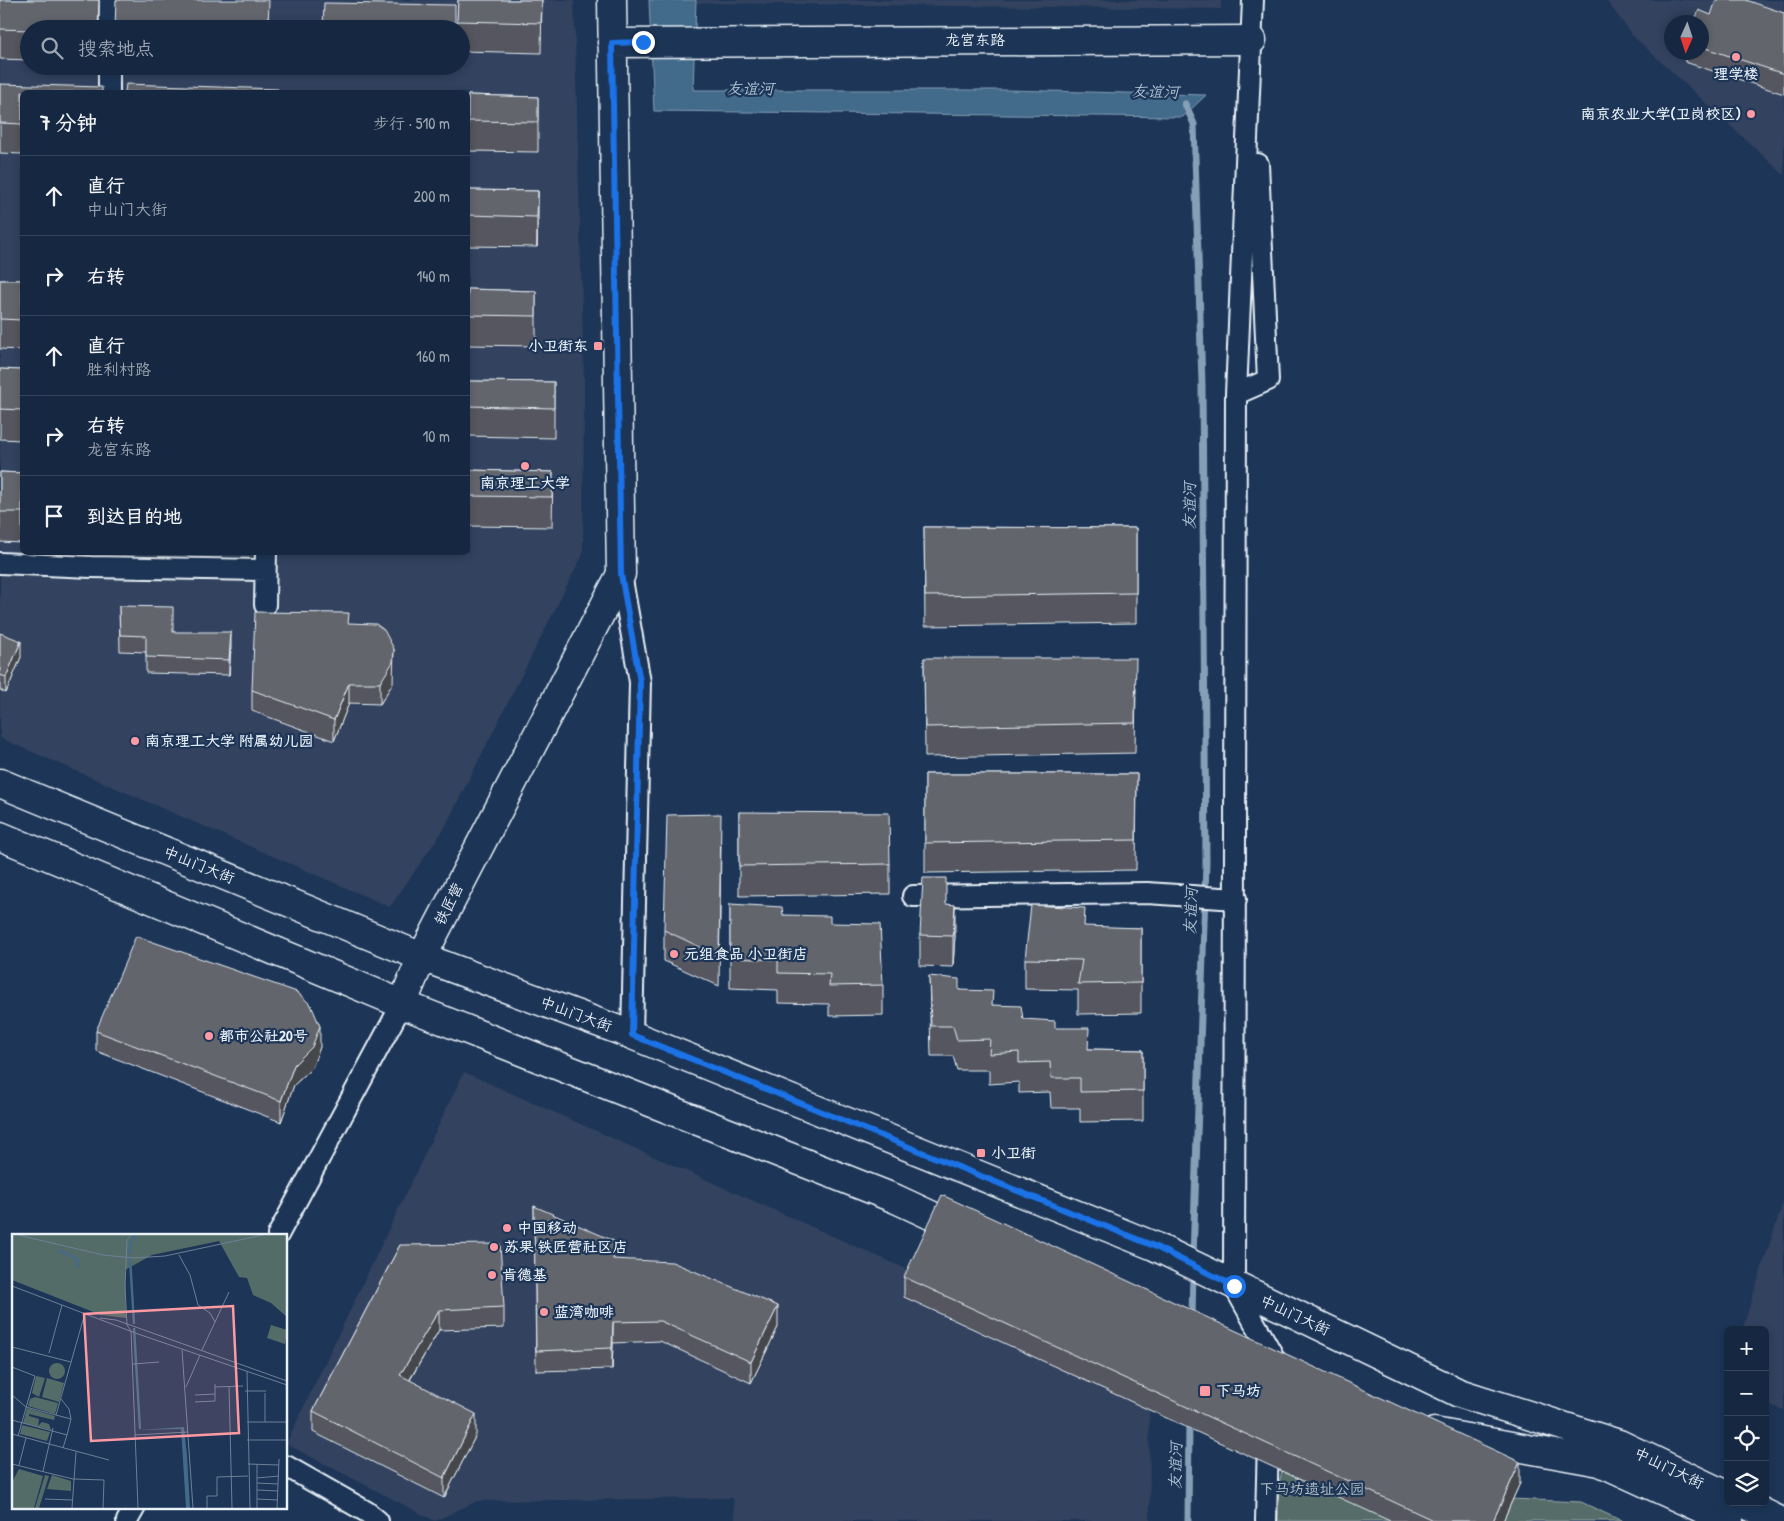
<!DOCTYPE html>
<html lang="zh">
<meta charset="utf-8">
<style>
:root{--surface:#162841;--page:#1f3048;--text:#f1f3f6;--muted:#9ea6b1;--line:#35445a}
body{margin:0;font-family:"Patrick Hand","LXGW WenKai TC",sans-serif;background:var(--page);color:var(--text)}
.controls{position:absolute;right:15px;bottom:15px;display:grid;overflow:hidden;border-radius:8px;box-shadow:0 2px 8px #0003}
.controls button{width:45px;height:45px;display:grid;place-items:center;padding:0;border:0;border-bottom:1px solid var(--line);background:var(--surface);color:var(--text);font:25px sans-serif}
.compass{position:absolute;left:1664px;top:15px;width:45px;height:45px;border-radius:50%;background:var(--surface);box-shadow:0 2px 8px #0003;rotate:183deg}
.stop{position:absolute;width:15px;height:15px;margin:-11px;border:4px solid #1a73e8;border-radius:50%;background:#fff}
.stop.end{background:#1a73e8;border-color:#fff;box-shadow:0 1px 5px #0008}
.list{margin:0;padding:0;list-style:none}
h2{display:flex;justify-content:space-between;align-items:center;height:65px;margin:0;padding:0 20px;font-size:21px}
h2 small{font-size:16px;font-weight:400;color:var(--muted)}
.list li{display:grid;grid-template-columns:32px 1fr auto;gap:15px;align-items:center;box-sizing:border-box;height:80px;padding:0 20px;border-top:1px solid var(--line)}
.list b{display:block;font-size:19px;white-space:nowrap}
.list p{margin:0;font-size:16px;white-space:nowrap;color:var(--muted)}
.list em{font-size:16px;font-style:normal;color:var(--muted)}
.icon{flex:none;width:28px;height:28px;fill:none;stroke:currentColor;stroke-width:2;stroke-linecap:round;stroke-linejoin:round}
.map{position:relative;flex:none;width:1784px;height:1521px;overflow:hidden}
.search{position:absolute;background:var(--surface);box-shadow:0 2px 8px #0003;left:20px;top:20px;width:450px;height:55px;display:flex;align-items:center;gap:12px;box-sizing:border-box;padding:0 18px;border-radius:28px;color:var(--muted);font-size:19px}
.panel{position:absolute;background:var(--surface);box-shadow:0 2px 8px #0003;left:20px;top:90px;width:450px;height:465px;border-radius:8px}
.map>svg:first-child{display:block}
.built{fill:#32435e;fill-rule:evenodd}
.green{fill:#546c68;stroke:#9eaeb0}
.water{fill:#436a8a;stroke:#85a0b6}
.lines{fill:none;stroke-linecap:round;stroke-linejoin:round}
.stream{stroke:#85a0b6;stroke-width:7}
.street-casing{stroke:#e8f1f8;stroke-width:24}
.secondary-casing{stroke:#e8f1f8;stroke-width:31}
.primary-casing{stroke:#e8f1f8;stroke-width:31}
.street{stroke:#1d3557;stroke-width:20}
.secondary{stroke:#1d3557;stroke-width:28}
.primary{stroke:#1d3557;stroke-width:28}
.wall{fill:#55575e;stroke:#e8f1f8}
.shaded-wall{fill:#45474c;stroke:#e8f1f8}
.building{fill:#63656d;stroke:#e8f1f8}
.route{stroke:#1a73e8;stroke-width:6}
.poi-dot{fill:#ff9aa2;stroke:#1d3557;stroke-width:2}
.labels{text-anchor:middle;stroke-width:4.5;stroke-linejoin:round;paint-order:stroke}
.street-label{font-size:15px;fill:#e8f1f8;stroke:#1d3557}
.poi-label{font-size:15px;font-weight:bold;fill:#e8f1f8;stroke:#1d3557;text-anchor:start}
.park-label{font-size:15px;fill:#b4c2c6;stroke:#1d3557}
.water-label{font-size:16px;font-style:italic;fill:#aec2d2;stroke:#1d3557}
.inset-river{fill:none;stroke:#436a8a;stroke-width:2.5}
.inset-road{fill:none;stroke:#6e8097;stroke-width:1}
.view{fill:#ff9aa2;fill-opacity:0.15;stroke:#ff9aa2;stroke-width:2.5}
.inset-edge{fill:none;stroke:#e8f1f8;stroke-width:2.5}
</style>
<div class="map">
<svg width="1784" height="1521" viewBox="0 0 1784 1521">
<rect width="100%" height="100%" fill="#1d3557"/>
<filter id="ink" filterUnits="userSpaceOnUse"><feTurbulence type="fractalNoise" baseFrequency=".02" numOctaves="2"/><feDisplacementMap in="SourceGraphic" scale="10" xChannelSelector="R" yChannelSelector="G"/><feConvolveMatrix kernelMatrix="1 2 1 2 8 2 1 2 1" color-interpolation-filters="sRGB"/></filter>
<g filter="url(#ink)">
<path class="built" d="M 0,0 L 574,0 L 584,379 L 583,554 L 444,829 L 390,907 L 0,738 ZM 29,29 L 461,29 L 461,66 L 29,66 ZM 22,92 L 468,92 L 468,552 L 22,552 Z
M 696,0 L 1221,0 L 1221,9 L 696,3 Z
M 1606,0 L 1784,0 L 1784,175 L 1633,36 ZM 1672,22 L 1702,22 L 1702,52 L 1672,52 Z
M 464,1072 L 1149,1377 L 1150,1521 L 735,1521 L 733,1498 L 477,1501 L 435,1521 L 286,1444 Z
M 1784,1199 L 1784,1410 L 1765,1403 L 1765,1330 L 1742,1330 Z"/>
<path class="green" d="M 1288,1444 L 1418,1495 L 1581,1502 L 1622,1521 L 1278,1521 L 1278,1488 Z"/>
<path class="water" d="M 649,0 L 696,0 L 693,90 L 1007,90 L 1206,95 L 1183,117 L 654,111 Z"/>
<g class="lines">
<path class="stream" d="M 1185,104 L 1194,124 L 1202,384 L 1206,863 L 1193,1258
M 1192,1318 L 1193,1271
M 1188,1521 L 1189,1421"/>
<g class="street-casing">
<path id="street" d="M 1253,0 L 1236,394 L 1234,1286 L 1277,1363 L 1276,1369
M 109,29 L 109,0
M 109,66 L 109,92
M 1236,394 L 1268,380 L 1258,164
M 0,563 L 91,567 L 265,570
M 621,574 L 640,682 L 632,1035
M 265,605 L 266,552
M 913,896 L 1147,893 L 1236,899
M 278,1235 L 402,1004
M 286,1466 L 367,1512 L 378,1521
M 127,1521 L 135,1507
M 1266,1521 L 1268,1438"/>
</g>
<g class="secondary-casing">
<path id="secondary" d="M 612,43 L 1252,40
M 402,1004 L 422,957 L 621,574 L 612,0"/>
</g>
<g class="primary-casing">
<path id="primary" d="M 0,783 L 422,957 L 632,1035 L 1154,1246 L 1459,1393 L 1619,1444 L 1728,1496
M 0,836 L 402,1004 L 896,1199 L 967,1232
M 1434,1432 L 1600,1462 L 1729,1521
M 1741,1502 L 1780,1521"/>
</g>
<use href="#street" class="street"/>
<use href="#secondary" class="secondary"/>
<use href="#primary" class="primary"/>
</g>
<path class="wall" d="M 0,0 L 99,0 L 99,29 L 29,29 L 29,60 L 0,59 Z
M 458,0 L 542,0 L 541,53 L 461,51 L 461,29 L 457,29 Z
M 1784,13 L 1784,94 L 1685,62 L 1685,52 L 1702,52 L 1702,22 L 1711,15 Z
M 204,66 L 267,66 L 267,68 Z
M 0,84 L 22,92 L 22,154 L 0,153 Z
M 468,95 L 538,97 L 538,152 L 468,151 Z
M 468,190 L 538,191 L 537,247 L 468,246 Z
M 0,280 L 22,280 L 22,350 L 0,349 Z
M 468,289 L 536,291 L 536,346 L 468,345 Z
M 0,369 L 22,370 L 22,440 L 0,439 Z
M 468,381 L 554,382 L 554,438 L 468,436 Z
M 468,470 L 553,472 L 552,527 L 468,526 Z
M 0,472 L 22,473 L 22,543 L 0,542 Z
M 924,527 L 1136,528 L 1136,623 L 925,626 Z
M 119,606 L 173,632 L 231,648 L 229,675 L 146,673 L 146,652 L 120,651 Z
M 349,623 L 393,683 L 380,704 L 349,703 L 334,741 L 252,711 L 252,690 Z
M 0,633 L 21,657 L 6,693 L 0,690 Z
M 924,658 L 1136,688 L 1135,753 L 925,757 Z
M 925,774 L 1137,774 L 1136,870 L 925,873 Z
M 739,812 L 890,864 L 890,894 L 739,896 Z
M 721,845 L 719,986 L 664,961 L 664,930 Z
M 730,904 L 783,915 L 830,923 L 883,985 L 883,1015 L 829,1016 L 829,1004 L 778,1003 L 778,990 L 730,988 Z
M 946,904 L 955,935 L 953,967 L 920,966 L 920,935 Z
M 1085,927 L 1141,928 L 1141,1013 L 1078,1014 L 1078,990 L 1025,989 L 1025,959 Z
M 929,976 L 1023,1019 L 1055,1028 L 1089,1049 L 1143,1050 L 1143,1121 L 1080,1122 L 1080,1108 L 1051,1108 L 1050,1092 L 1019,1093 L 1019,1082 L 989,1084 L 989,1070 L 957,1070 L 953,1056 L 931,1056 Z
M 96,1031 L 320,1047 L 312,1068 L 294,1085 L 281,1122 L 96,1051 Z
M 534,1206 L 614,1259 L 778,1327 L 751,1383 L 660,1341 L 613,1343 L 612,1369 L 536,1371 Z
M 400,1245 L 504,1307 L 504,1328 L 439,1330 L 410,1380 L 476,1435 L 444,1498 L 313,1432 L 313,1411 Z
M 904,1277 L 1520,1483 L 1503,1521 L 1390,1521 L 904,1297 Z"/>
<path class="shaded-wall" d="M 99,0 L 99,29 L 98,29 Z
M 538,191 L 538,221 L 537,247 L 537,217 Z
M 231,632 L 231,648 L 229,675 L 229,660 Z
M 21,641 L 21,657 L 6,693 L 6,677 Z
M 394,649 L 393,683 L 380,704 L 380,683 Z
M 349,683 L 349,703 L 334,741 L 334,720 Z
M 955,905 L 955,935 L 953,967 L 953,936 Z
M 320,1026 L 320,1047 L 312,1068 L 294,1085 L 281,1122 L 281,1101 L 294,1065 Z
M 778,1306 L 778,1327 L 751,1383 L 751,1362 Z
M 439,1310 L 439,1330 L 400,1396 L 400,1375 Z
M 613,1322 L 613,1343 L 612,1369 L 612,1348 Z
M 476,1414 L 476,1435 L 444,1498 L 444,1478 Z
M 1520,1462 L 1520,1483 L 1503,1521 L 1493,1521 Z"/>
<path class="building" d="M 0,0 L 99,0 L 98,29 L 29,29 L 29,30 L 0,29 Z
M 116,0 L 269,0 L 268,29 L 115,29 Z
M 458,0 L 542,0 L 541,23 L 457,21 Z
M 1716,0 L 1746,0 L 1784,13 L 1784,74 L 1702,47 L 1702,22 L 1694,22 L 1699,10 L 1711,15 Z
M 324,3 L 455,5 L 455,29 L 367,29 L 323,28 Z
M 0,84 L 102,87 L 102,92 L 22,92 L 22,124 L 0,123 Z
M 126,84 L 278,89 L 278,92 L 125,92 Z
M 468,95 L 538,97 L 538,122 L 468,121 Z
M 468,190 L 538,191 L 537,217 L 468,215 Z
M 0,280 L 22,280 L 22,320 L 0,319 Z
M 468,289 L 536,291 L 536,316 L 468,315 Z
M 0,369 L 22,370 L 22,410 L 0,409 Z
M 468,381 L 554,382 L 554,408 L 468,406 Z
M 468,470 L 553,472 L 552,497 L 468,496 Z
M 0,472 L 22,473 L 22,512 L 0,512 Z
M 924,527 L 1136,528 L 1136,593 L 925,596 Z
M 119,606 L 173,607 L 173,632 L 231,632 L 229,660 L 146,657 L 146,636 L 120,635 Z
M 255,612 L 349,613 L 348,623 L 376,624 L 384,630 L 394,649 L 393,662 L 380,683 L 349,683 L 334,720 L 252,690 Z
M 0,633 L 21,641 L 6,677 L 0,675 Z
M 924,658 L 1136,658 L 1135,723 L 925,727 Z
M 925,774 L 1137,774 L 1136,840 L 925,843 Z
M 739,812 L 889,813 L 890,864 L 739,866 Z
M 721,814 L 719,956 L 664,930 L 667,815 Z
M 923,878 L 946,878 L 946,904 L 955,905 L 953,936 L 920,935 Z
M 730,904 L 782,907 L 783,915 L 830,916 L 830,923 L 880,924 L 883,985 L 829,986 L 830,974 L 778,973 L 778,960 L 730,958 Z
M 1031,905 L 1085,908 L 1084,926 L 1141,928 L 1141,983 L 1078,984 L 1082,960 L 1025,959 Z
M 136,936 L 297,992 L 311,1005 L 320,1026 L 312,1047 L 294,1065 L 281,1101 L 96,1031 Z
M 929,976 L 959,979 L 959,990 L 993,991 L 992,1005 L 1021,1006 L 1023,1019 L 1055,1021 L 1055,1028 L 1089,1028 L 1088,1049 L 1143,1050 L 1143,1091 L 1080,1092 L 1080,1078 L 1051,1078 L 1050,1062 L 1019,1063 L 1019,1052 L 989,1054 L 990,1039 L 957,1040 L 953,1026 L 931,1026 Z
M 942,1195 L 1520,1462 L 1493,1521 L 1435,1521 L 904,1277 Z
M 534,1206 L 614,1241 L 613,1259 L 672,1262 L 778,1306 L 751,1362 L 660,1321 L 613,1322 L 612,1348 L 536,1351 Z
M 500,1244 L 504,1307 L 439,1310 L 400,1375 L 476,1414 L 444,1478 L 313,1411 L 400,1245 Z"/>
</g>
<g class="lines" filter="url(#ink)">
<path class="route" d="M 643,42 L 612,43 L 621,574 L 640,682 L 632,1035 L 1154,1246 L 1234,1286"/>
</g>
<g class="poi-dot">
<circle cx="1736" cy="57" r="5"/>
<circle cx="1751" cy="114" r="5"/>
<rect x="593" y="341" width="10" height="10" rx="2.5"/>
<circle cx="525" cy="466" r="5"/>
<circle cx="135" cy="741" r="5"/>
<circle cx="674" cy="954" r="5"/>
<circle cx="209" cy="1036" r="5"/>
<rect x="976" y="1148" width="10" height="10" rx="2.5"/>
<circle cx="507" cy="1228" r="5"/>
<circle cx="494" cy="1247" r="5"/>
<circle cx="492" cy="1275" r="5"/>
<circle cx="544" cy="1312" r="5"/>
<rect x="1199" y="1385" width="12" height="12" rx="2.5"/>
</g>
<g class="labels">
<g class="street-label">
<text x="975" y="45">龙宫东路</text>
<text transform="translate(199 865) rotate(22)" y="5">中山门大街</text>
<text transform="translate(449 904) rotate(-63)" y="5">铁匠营</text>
<text transform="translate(576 1014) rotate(20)" y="5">中山门大街</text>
<text transform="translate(1295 1315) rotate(25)" y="5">中山门大街</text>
<text transform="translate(1669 1468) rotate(26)" y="5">中山门大街</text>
</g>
<g class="poi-label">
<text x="1736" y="79" text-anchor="middle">理学楼</text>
<text x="1741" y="119" text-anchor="end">南京农业大学(卫岗校区)</text>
<text x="588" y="351" text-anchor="end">小卫街东</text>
<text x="525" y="488" text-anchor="middle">南京理工大学</text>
<text x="145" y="746">南京理工大学 附属幼儿园</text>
<text x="684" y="959">元组食品 小卫街店</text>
<text x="219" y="1041">都市公社20号</text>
<text x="991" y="1158">小卫街</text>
<text x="517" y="1233">中国移动</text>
<text x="504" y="1252">苏果 铁匠营社区店</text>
<text x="502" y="1280">肯德基</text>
<text x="554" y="1317">蓝湾咖啡</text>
<text x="1216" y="1396">下马坊</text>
</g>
<g class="park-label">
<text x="1312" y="1494">下马坊遗址公园</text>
</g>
<g class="water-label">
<text x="750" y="94">友谊河</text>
<text transform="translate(1155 91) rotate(1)" y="6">友谊河</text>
<text transform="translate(1189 506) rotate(-90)" y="6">友谊河</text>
<text transform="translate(1190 911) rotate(-88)" y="6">友谊河</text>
<text transform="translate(1175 1466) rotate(-89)" y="6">友谊河</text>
</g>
</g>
<g transform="translate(12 1234)">
<rect width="275" height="275" fill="#1d3557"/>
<path d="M 0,1 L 275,1 L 275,83 L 259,69 L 241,61 L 235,44 L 227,43 L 207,7 L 140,21 L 113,36 L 114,84 L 89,81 L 0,46 ZM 259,91 L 275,96 L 273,110 L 255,104 ZM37 137a8 8 0 1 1 16 0a8 8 0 1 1-16 0ZM 24,142 L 33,144 L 27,163 L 20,159 ZM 35,144 L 52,149 L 47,168 L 30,163 ZM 23,163 L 46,169 L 43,180 L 16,172 L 18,165 ZM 15,174 L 43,182 L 42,186 L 17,180 L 17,182 L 27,185 L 26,192 L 30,188 L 37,190 L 39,196 L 11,189 ZM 10,191 L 38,198 L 35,207 L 8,200 ZM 7,235 L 31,242 L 22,274 L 0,274 L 0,248 ZM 33,241 L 37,242 L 27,274 L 23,274 ZM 40,241 L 59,247 L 59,257 L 35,255 Z" fill="#546c68"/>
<path d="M 172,193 L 175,222 L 178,274 L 174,274 L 169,195 L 127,196 Z" fill="#436a8a"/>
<path class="inset-river" d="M 47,16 L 65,25 L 66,34M 118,20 L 119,8 L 124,1M 118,24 L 122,90M 122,94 L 128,195"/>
<path class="inset-road" d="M 6,1 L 91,21 L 122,24 L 153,22 L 251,1M 119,1 L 115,6 L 113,52 L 115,91 L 119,97 L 126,274M 167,21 L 178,41 L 186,71 L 198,79 L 203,88M 0,52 L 126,100 L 275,151M 88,84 L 104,86 L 275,147M 0,113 L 59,128M 170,116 L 181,274M 190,116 L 217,58M 37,119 L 50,71M 121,130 L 147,128M 0,133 L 23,142 L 6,202M 235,138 L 238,274M 217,152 L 220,274M 174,153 L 188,121M 203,153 L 231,152M 233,157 L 254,157M 253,159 L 253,188M 0,161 L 14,173 L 59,185 L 55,201M 183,161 L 203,160M 49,165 L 57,175 L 59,185M 183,168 L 203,167 L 203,150M 44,181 L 73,79M 0,186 L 55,201 L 51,214M 235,188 L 275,188M 0,200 L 97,226M 123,201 L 176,198M 235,206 L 275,206M 0,230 L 61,245 L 92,246 L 91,274M 236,230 L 267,231M 7,231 L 14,204M 31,237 L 41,194M 245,244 L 267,242M 245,249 L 266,250M 245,256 L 266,257M 33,265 L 60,266M 245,265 L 266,266M 60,274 L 64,218M 195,274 L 195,262 L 205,262 L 205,243 L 236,242M 245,274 L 245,230M 265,274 L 267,225"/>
<path class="view" d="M 221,72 L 227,199 L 79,207 L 72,80 Z"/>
<rect width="275" height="275" class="inset-edge"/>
</g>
</svg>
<div class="controls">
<button>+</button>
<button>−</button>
<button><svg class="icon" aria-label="locate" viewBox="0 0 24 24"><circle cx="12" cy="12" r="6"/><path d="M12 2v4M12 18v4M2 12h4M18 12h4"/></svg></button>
<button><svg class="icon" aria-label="layers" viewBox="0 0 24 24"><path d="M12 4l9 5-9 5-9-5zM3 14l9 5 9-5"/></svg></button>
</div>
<svg class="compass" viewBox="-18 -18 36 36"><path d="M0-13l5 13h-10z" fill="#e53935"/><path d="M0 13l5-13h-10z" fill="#9ea6b1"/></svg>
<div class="stop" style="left:1234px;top:1286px"></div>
<div class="stop end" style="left:643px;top:42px"></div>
<div class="search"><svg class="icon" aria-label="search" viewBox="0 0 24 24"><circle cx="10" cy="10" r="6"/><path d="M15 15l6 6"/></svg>搜索地点</div>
<section class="panel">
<h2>7 分钟<small>步行 · 510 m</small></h2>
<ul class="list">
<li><svg class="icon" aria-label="ahead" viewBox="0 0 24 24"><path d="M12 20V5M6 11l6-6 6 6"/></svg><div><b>直行</b><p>中山门大街</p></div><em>200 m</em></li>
<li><svg class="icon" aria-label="right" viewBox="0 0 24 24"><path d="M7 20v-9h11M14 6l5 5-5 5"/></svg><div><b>右转</b></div><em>140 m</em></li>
<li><svg class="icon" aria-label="ahead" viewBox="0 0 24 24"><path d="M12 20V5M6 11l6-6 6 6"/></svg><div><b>直行</b><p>胜利村路</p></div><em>160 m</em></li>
<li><svg class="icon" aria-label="right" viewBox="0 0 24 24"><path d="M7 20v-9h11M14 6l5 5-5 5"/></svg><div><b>右转</b><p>龙宫东路</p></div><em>10 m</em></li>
<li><svg class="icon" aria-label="arrive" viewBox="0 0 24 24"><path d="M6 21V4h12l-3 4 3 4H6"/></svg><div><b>到达目的地</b></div></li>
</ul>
</section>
</div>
